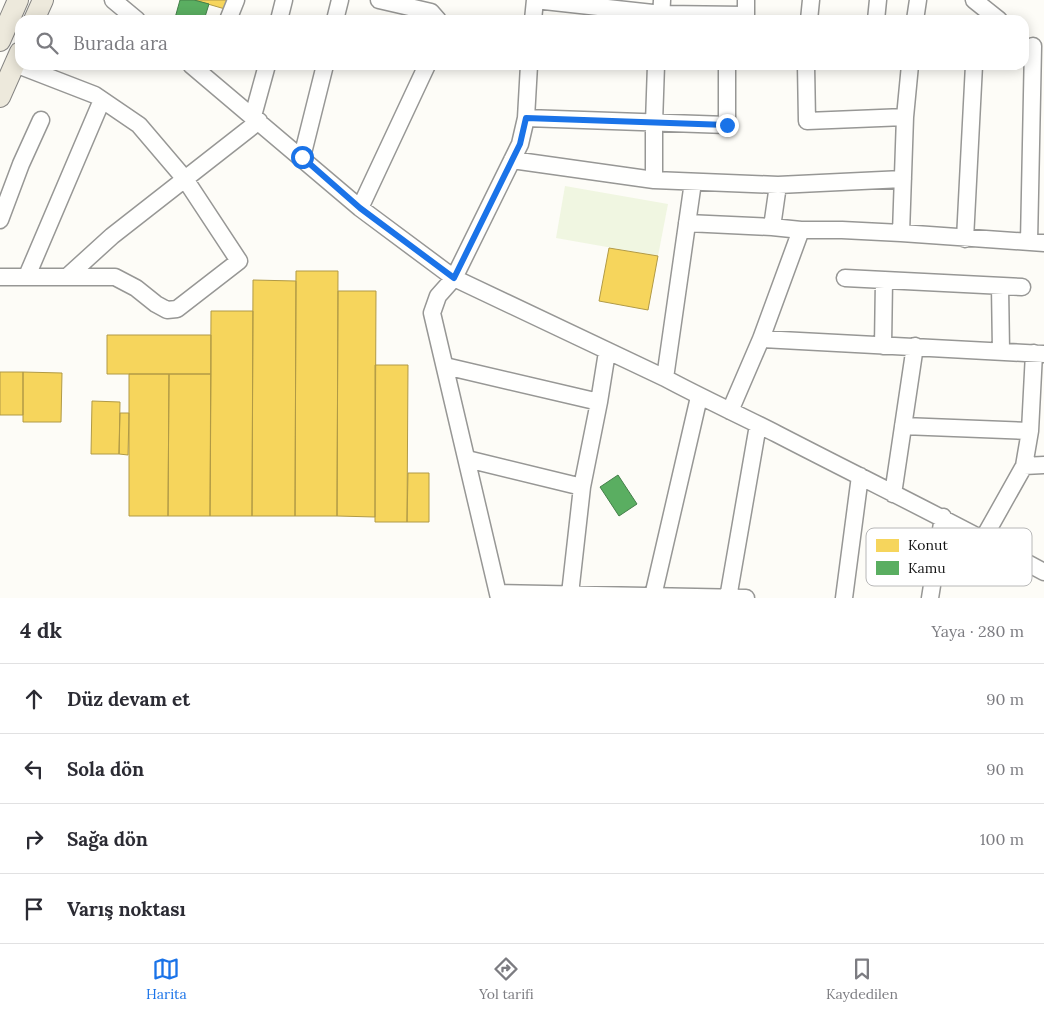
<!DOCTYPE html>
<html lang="tr">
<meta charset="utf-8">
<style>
:root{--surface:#fff;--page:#f7f7f7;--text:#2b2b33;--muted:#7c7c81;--line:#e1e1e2;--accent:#1a73e8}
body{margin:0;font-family:Lora,serif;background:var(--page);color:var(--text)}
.stop{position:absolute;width:15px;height:15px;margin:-11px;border:4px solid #1a73e8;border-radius:50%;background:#fff}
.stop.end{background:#1a73e8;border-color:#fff;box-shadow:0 1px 5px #0008}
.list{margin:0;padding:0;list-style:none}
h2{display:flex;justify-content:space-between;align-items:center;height:65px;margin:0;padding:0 20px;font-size:21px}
h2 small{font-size:16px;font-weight:400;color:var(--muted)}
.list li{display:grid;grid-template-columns:32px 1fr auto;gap:15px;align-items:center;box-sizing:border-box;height:70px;padding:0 20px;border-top:1px solid var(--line)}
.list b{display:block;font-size:19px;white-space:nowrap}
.list em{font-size:16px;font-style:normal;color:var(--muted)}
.icon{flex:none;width:28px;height:28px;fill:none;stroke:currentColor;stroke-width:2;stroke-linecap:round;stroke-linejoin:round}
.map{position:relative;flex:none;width:1044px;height:598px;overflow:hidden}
.search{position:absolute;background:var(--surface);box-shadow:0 2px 12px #0003;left:15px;right:15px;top:15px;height:55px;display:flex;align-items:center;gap:12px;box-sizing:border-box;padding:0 18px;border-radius:15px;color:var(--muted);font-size:19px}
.sheet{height:345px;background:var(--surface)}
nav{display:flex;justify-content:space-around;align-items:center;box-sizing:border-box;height:70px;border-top:1px solid var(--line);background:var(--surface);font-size:14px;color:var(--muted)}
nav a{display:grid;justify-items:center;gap:2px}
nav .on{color:var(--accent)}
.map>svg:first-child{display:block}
.pitch{fill:#f0f6e1}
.homes{fill:#f6d55c;stroke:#b19a46}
.public{fill:#5aae61;stroke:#447f49}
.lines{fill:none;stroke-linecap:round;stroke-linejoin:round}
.minor-casing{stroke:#979795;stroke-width:19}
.major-casing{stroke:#858482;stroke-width:22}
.minor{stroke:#fffffe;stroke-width:16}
.major{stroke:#ede9dc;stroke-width:20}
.route{stroke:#1a73e8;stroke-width:6}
.key{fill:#fff;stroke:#b8b8b8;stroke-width:1}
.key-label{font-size:14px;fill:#111}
</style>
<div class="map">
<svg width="1044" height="598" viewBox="0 0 1044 598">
<rect width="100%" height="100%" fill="#fdfcf7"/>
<path class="pitch" d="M 565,186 L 668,204 L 658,256 L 556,238 Z"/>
<path class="homes" d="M 194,0 L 228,0 L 225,9 Z
M 609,248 L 658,256 L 648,310 L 599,301 Z
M 296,271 L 338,271 L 337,516 L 295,516 Z
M 253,280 L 296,281 L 295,516 L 252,516 Z
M 338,291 L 376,291 L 375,517 L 337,516 Z
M 211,311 L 253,311 L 252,516 L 210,516 Z
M 107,335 L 211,335 L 211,374 L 107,374 Z
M 375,365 L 408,365 L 407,522 L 375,522 Z
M 0,372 L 23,372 L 23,415 L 0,415 Z
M 23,372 L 62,373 L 61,422 L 23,422 Z
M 129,374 L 169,374 L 168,516 L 129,516 Z
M 169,374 L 211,374 L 210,516 L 168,516 Z
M 92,401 L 120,402 L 119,454 L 91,454 Z
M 120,413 L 129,413 L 128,455 L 119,454 Z
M 408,473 L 429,473 L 429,522 L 407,522 Z"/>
<path class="public" d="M 180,0 L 194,0 L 209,4 L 204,20 L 182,20 L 175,18 Z
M 618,475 L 637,504 L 619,516 L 600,487 Z"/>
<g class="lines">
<g class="minor-casing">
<path id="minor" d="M 113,0 L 137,20
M 379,0 L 431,12 L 438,20
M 535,0 L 662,14 L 746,15
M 974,0 L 999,20
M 228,20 L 236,0
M 279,20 L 284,0
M 335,20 L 340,0
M 533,20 L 535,0
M 661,20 L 662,0
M 746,20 L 746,0
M 809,20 L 811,0
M 876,20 L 878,0
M 915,20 L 918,0
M 191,65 L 360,208 L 454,278 L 665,378 C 702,398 740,415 777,434 C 866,480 956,524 1044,572
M 806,65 L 807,121 L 905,117
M 253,116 L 267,65
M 526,118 L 727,125 L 727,65
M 302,157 L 325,65
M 512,160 L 654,180 L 778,185 L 772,227
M 654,180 L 654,123 L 656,65
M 778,185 L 903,179
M 360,208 L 427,65
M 0,220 L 21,164 L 41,120
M 687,223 L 772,227 L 801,230 L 842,230 L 901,233 L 1044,243
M 901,233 L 905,117 L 910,65
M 965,239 L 974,65
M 1029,242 L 1033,46
M 27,276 L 102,100
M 68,276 L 112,236 L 259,121
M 0,277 L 115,277 L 136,288 L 156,304 L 167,310 L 177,309 L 239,261 L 185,179 L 139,125 L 95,95 L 15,64
M 845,278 L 1022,287
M 1000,286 L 1001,351
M 761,339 L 1044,354
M 883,346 L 884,280
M 445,366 L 599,402
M 665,378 L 693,182
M 730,411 L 761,339 L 801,230
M 903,426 L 1030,431
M 467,459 L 582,487
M 1024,466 L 1044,465
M 893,494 L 915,346
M 983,539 L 1024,466 L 1030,431 L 1034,353
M 498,593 L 746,598
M 570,594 L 582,487 L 599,402 L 607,352
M 653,596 L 699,397
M 499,598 L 432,313 L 438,296 L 454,278 L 520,144 L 526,118 L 529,65
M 728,598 L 758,425
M 844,598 L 860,476
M 930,598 L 943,517"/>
</g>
<g class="major-casing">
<path id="major" d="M 34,20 L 43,0
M 0,41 L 18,0
M 0,97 L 20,52"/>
</g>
<use href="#minor" class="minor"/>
<use href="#major" class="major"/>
</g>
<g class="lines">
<path class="route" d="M 302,157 L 360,208 L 454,278 L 520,144 L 526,118 L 727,125"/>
</g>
<rect x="866" y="528" width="166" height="58" rx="8" class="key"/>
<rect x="876" y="539" width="23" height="13" fill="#f6d55c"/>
<rect x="876" y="561" width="23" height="14" fill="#5aae61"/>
<g class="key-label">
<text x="908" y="550">Konut</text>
<text x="908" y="573">Kamu</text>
</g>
</svg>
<div class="stop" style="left:302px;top:157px"></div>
<div class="stop end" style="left:727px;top:125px"></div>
<div class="search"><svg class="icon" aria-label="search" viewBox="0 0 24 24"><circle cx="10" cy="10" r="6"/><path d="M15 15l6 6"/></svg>Burada ara</div>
</div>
<section class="sheet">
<h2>4 dk<small>Yaya · 280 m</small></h2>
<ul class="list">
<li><svg class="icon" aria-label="ahead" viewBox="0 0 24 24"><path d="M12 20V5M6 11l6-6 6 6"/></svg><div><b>Düz devam et</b></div><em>90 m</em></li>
<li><svg class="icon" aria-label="left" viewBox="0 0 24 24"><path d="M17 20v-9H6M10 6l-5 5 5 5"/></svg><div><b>Sola dön</b></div><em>90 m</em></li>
<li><svg class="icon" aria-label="right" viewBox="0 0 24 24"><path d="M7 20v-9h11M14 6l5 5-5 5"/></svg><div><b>Sağa dön</b></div><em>100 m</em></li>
<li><svg class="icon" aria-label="arrive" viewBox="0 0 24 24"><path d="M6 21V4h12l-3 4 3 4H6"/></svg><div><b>Varış noktası</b></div></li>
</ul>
</section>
<nav>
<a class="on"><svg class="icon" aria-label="map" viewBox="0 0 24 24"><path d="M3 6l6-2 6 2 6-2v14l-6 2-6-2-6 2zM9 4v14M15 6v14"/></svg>Harita</a>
<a><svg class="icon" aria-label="directions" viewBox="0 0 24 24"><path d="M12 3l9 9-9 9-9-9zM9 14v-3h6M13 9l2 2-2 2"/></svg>Yol tarifi</a>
<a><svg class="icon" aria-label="saved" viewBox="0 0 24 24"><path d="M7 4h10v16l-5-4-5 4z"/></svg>Kaydedilen</a>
</nav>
